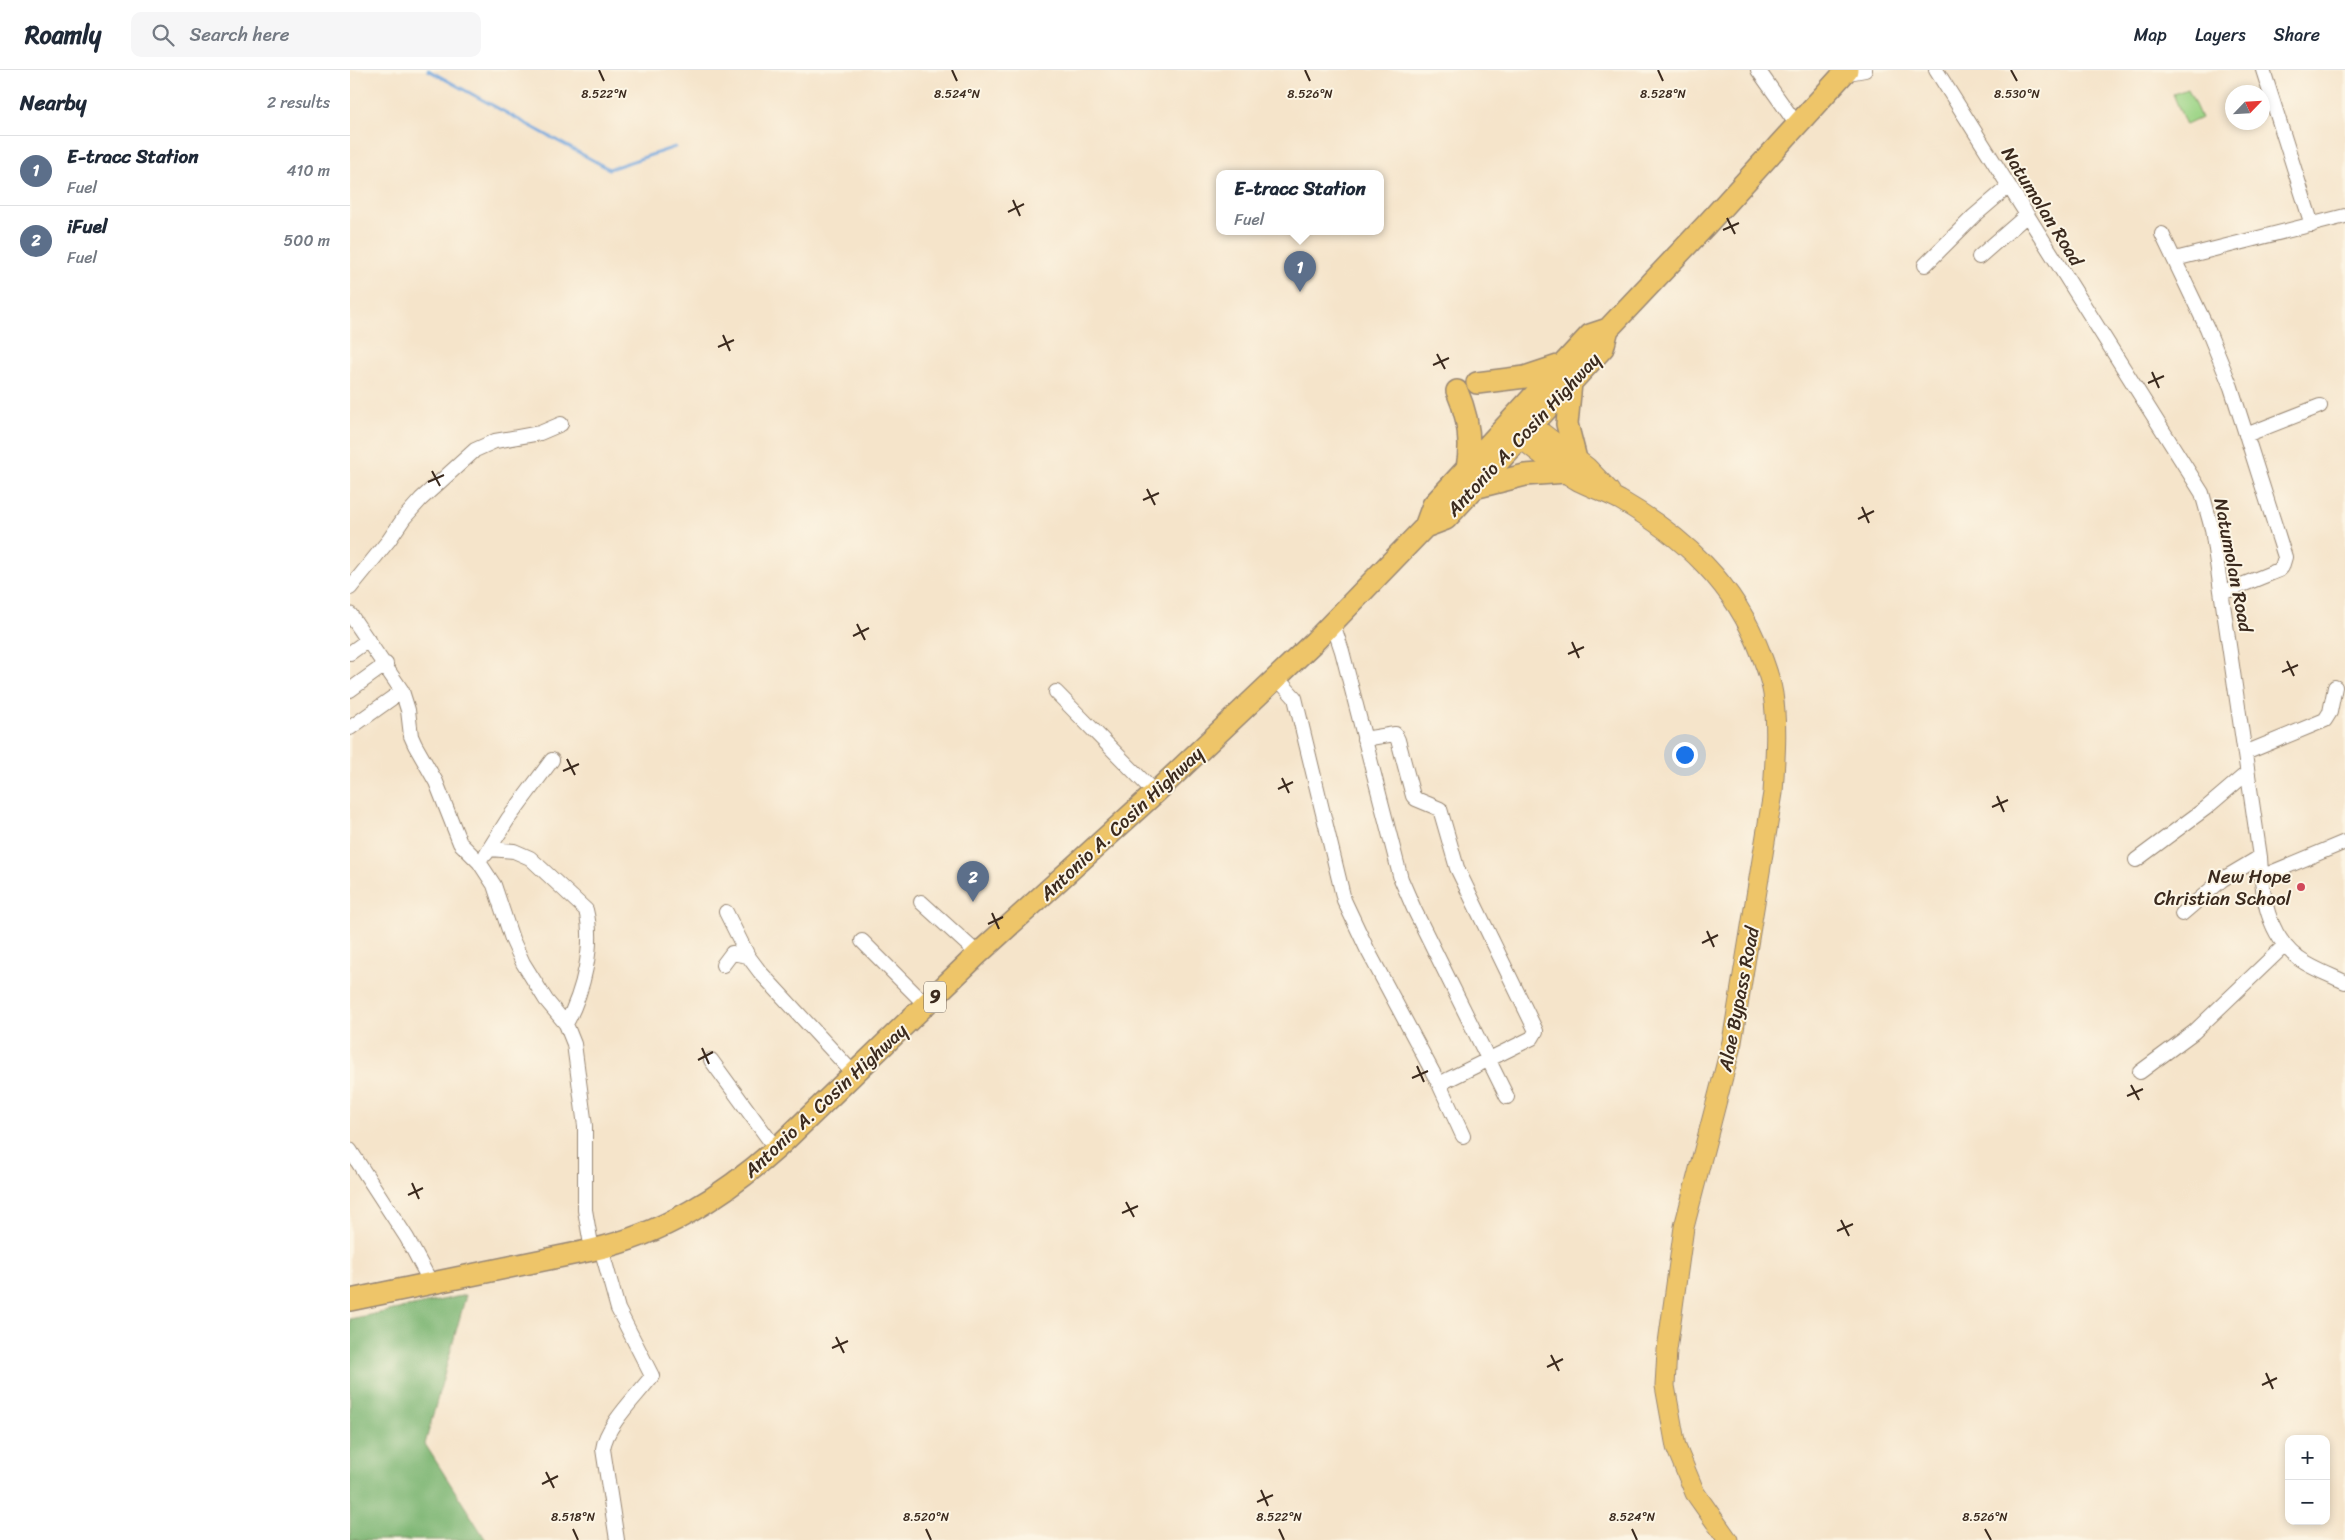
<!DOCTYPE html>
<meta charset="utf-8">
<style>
:root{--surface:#fff;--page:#f6f6f7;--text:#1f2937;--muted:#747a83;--line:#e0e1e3;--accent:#d1495b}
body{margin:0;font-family:Sriracha,sans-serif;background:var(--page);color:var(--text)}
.controls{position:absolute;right:15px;bottom:15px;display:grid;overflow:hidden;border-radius:10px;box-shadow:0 2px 8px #0003}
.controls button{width:45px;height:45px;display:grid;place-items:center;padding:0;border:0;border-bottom:1px solid var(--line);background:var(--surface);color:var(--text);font:25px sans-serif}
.compass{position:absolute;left:1875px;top:15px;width:45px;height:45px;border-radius:50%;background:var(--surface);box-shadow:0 2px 8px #0003;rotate:65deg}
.you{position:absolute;left:1334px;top:684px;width:18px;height:18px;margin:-12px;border:4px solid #fff;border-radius:50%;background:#1a73e8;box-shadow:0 0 0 8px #1a73e833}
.badge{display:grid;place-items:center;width:32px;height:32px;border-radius:50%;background:var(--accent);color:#fff;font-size:16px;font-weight:700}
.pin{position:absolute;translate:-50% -41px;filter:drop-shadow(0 1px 2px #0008)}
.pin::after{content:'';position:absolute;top:26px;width:18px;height:15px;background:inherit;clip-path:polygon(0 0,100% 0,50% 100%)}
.popup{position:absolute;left:866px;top:100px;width:168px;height:65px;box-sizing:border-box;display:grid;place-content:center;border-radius:10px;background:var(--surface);filter:drop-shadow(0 1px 4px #0005);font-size:16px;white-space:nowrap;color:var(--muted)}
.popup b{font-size:19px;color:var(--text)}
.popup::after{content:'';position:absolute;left:50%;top:100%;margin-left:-10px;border:10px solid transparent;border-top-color:var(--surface)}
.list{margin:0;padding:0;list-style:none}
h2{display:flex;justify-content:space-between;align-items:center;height:65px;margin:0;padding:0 20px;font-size:21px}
h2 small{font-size:16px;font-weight:400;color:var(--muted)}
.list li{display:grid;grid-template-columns:32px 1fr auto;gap:15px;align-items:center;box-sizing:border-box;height:70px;padding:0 20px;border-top:1px solid var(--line)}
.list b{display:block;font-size:19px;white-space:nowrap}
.list p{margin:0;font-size:16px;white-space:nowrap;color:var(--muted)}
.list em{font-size:16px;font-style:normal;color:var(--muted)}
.icon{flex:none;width:28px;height:28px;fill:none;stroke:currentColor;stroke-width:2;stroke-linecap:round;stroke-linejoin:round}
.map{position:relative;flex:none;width:1995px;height:1470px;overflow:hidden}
header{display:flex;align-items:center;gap:30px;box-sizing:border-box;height:70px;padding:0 25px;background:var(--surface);border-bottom:1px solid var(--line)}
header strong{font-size:24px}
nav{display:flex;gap:28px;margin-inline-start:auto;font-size:18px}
.search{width:350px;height:45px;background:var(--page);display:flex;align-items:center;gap:12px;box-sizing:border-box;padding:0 18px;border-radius:10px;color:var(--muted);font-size:19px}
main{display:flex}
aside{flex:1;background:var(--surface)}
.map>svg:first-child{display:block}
.green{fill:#9cd486;stroke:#6c7f52}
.forest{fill:#7db673;stroke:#5c7048}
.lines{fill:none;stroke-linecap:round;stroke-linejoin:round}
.stream{stroke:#71a5de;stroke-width:3}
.minor-casing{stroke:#988774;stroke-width:16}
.major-casing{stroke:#988774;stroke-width:21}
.highway-casing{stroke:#988774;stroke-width:24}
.minor{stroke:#fff;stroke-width:14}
.major{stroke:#eec569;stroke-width:19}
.highway{stroke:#eec569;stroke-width:21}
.ticks{fill:none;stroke:#3b2a1e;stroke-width:2}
.poi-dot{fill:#d1495b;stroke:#fcf5e5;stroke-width:2}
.labels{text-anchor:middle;stroke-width:4;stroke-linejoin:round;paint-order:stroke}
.shield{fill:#fcf5e5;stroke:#75675a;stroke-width:1}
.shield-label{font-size:18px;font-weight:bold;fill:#3b2a1e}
.street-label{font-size:19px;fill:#3b2a1e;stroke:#fcf5e5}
.poi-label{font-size:19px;fill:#3b2a1e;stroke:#fcf5e5;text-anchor:end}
.ticks-label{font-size:12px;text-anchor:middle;fill:#3b2a1e;stroke:#fcf5e5;stroke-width:4;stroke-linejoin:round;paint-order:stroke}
</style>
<header>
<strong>Roamly</strong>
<div class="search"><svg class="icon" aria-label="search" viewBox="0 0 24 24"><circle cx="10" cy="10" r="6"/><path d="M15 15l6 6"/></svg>Search here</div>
<nav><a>Map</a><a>Layers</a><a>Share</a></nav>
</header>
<main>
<aside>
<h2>Nearby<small>2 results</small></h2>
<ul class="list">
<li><span class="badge" style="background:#5c6f8a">1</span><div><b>E-tracc Station</b><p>Fuel</p></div><em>410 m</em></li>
<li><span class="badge" style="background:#5c6f8a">2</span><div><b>iFuel</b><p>Fuel</p></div><em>500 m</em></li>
</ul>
</aside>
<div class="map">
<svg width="1995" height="1470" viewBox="0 0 1995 1470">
<rect width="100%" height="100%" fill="#fcf5e5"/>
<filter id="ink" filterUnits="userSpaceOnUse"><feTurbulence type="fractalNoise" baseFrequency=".02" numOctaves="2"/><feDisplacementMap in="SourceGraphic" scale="10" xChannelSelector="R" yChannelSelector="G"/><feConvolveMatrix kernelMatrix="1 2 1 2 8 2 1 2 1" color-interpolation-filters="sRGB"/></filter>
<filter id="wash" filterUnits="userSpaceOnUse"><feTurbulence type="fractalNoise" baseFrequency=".0096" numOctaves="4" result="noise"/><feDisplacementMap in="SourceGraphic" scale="20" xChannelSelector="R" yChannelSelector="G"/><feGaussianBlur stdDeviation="1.12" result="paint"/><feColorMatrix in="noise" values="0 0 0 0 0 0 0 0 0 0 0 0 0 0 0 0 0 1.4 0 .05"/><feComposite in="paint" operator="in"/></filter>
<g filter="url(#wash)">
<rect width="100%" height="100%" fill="#f5e4ca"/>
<path class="green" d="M 1838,19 L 1851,48 L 1836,55 L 1823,24 Z"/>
<path class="forest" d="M 116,1225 L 75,1374 L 136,1470 L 0,1470 L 0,1249 Z"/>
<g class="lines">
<path class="stream" d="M 78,0 L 259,99 L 325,77"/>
</g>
</g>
<g filter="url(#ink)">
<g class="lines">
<g class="minor-casing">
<path id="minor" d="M 1408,0 L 1447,55
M 1586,0 L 1852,423 L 1862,459 L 1910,787 C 1912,825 1917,865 1949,889 C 1963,899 1980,905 1995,912
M 1913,0 L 1962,155
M 1493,4 L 1515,0
M 1812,164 L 1857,258 L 1881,317 L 1935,487 L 1932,497 L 1929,500 L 1872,523
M 1629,187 L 1677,145
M 1825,189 L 1995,146
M 1575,195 L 1624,146 L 1659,116
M 1896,365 L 1970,336
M 0,518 L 39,470 L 54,448 L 71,429 L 125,380 L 145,371 L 190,363 L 211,354
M 0,544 L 52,621 L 58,640 L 61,666 L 65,675 L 86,712 L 110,773 L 129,792 L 144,815 L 162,869 L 173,893 L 196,930 L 216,954 L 224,974 L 235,1056 L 235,1140 L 242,1180
M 983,554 L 992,581 L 1051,809 L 1064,839 L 1157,1027
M 0,583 L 18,570
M 927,608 L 945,628 L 994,830 L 1017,879 L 1089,1014 L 1113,1066
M 0,620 L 36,594
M 706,622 L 805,723
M 0,658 L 52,621
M 1014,669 L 1045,664 L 1048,670 L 1063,726 L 1066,729 L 1090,739 L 1107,798 L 1186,961 L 1182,968 L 1089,1014
M 1895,683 L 1975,650 L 1980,642 L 1985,617
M 140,779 L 164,781 L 180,788 L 236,840 C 245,876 233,922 216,954
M 136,784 L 158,749 L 202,690
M 1786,790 L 1856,738 L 1897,703
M 1911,807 L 1995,772
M 571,832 L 628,884
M 376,842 L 398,886 L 410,902 L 504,1004
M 1832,844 L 1873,809 L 1910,787
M 512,871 L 577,936
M 373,895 L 382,883 L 398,886
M 361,990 L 426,1079
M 1790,1002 L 1844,962 L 1934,876
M 0,1080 L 57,1168 L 81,1213
M 251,1178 L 268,1239 L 302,1306 C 287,1326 256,1355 253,1379 L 267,1470"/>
</g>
<g class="major-casing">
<path id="major" d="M 1182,355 L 1237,397 L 1260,421
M 1170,368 C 1189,382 1208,400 1228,411 C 1242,418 1257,423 1270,430 C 1334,467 1385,514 1411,584 C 1416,597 1421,610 1423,624 C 1428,657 1425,690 1423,723 L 1382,972 L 1334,1157 L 1317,1280 L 1315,1316 L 1326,1377 L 1345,1423 L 1378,1470"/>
</g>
<g class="highway-casing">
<path id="highway" d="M 1127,313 L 1175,307 L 1208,296
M 1221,313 L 1217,354 L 1226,389
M 1107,321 C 1118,346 1122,371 1117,398
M 1124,418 L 1175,405 L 1216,402
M 1075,457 L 1096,449 L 1253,278 L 1258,259
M 0,1230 L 242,1180 C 313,1164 372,1127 426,1079 L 628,884 L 805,723 L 964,572 L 1075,457 L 1083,435 L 1240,265 L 1258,259 L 1357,154 L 1497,0"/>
</g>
<use href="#minor" class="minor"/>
<use href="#major" class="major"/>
<use href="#highway" class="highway"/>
</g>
</g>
<path class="ticks" d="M 249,0 L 254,11M 602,0 L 607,11M 955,0 L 960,11M 1308,0 L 1313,11M 1661,0 L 1667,11M 663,130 L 670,146M 658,142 L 674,134M 1377,148 L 1385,164M 1373,160 L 1389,153M 373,265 L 380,281M 368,277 L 384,270M 1087,284 L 1095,299M 1083,295 L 1099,288M 1802,302 L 1809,318M 1798,313 L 1814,306M 82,401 L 90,416M 78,412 L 94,405M 797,419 L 805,435M 793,430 L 809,423M 1512,437 L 1519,453M 1508,449 L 1524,441M 507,554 L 515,570M 503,566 L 519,558M 1222,572 L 1229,588M 1218,584 L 1234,577M 1937,591 L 1944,606M 1932,602 L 1948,595M 217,689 L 225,705M 213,701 L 229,694M 932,708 L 939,723M 928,719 L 943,712M 1647,726 L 1654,742M 1642,737 L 1658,730M 642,843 L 649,859M 638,854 L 653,847M 1357,861 L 1364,877M 1352,873 L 1368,865M 352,978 L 359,994M 348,990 L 363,982M 1067,996 L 1074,1012M 1062,1008 L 1078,1001M 1781,1015 L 1789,1030M 1777,1026 L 1793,1019M 62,1113 L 69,1129M 58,1125 L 73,1118M 776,1132 L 784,1147M 772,1143 L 788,1136M 1491,1150 L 1499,1166M 1487,1161 L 1503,1154M 486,1267 L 494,1283M 482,1278 L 498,1271M 1201,1285 L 1209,1301M 1197,1297 L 1213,1289M 1916,1303 L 1923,1319M 1912,1315 L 1927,1308M 196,1402 L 204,1418M 192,1414 L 208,1406M 911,1420 L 918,1436M 907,1432 L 923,1425M 223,1459 L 228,1470M 576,1459 L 581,1470M 929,1459 L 934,1470M 1282,1459 L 1287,1470M 1635,1459 L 1641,1470"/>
<circle class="poi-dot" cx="1951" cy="817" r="5"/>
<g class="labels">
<rect class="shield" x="574" y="911.5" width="22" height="31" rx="4"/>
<g class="shield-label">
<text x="585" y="933">9</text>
</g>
<g class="street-label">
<text transform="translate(1693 136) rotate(58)" y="7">Natumolan Road</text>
<text transform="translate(1173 364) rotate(-47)" y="7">Antonio A. Cosin Highway</text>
<text transform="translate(1884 495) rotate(79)" y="7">Natumolan Road</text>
<text transform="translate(771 753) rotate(-43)" y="7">Antonio A. Cosin Highway</text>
<text transform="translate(1388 929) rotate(-79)" y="7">Alae Bypass Road</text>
<text transform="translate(475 1030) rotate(-43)" y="7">Antonio A. Cosin Highway</text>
</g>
<g class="poi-label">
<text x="1941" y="813">New Hope<tspan x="1941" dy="22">Christian School</tspan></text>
</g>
</g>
<g class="ticks-label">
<text x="254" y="28">8.522°N</text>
<text x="607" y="28">8.524°N</text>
<text x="960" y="28">8.526°N</text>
<text x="1313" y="28">8.528°N</text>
<text x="1667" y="28">8.530°N</text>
<text x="223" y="1451">8.518°N</text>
<text x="576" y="1451">8.520°N</text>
<text x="929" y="1451">8.522°N</text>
<text x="1282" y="1451">8.524°N</text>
<text x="1635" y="1451">8.526°N</text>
</g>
</svg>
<div class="controls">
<button>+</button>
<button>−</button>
</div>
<svg class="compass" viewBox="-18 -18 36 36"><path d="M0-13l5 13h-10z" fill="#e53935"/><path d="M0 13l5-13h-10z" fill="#747a83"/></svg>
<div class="you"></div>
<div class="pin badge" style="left:950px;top:222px;background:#5c6f8a">1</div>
<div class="popup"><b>E-tracc Station</b>Fuel</div>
<div class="pin badge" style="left:623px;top:832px;background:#5c6f8a">2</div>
</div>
</main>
